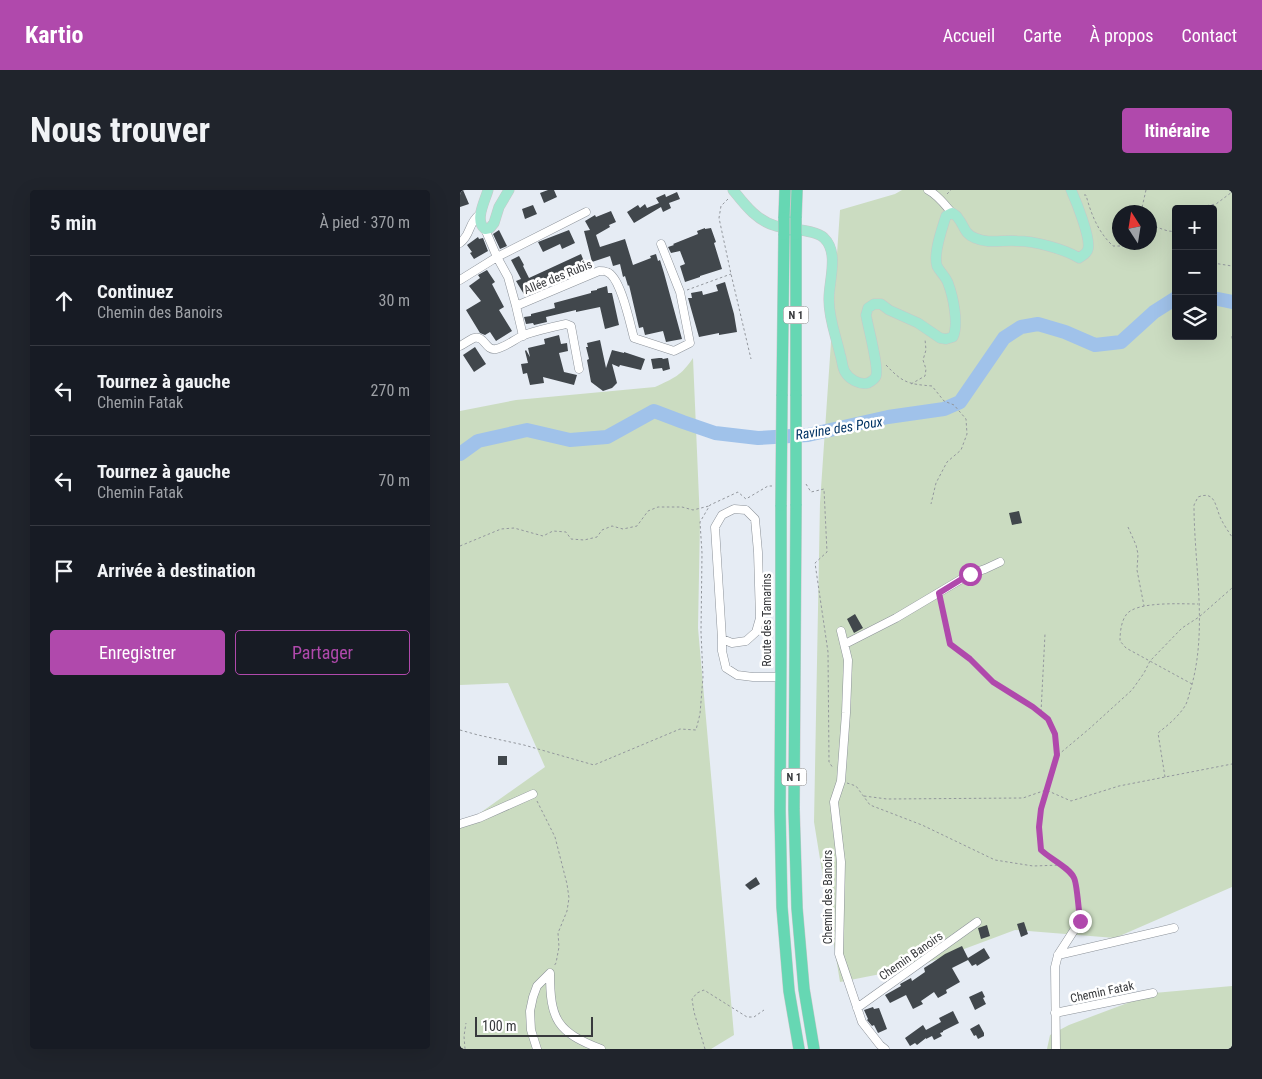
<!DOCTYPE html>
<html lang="fr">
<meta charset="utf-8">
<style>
:root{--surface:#171b24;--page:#20242c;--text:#f1f3f6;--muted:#9ea1a6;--line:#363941;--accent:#b049ac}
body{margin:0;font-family:"Roboto Condensed",sans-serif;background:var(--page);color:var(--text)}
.controls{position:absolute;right:15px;top:15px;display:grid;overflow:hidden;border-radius:5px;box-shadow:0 5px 20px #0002}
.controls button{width:45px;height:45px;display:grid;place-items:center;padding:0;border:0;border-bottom:1px solid var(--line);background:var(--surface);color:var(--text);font:25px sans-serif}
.compass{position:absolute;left:652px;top:15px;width:45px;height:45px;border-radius:50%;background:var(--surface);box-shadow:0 5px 20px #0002;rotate:348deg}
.scale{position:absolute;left:15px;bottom:12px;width:118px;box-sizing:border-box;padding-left:5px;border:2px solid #383a3d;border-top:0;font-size:14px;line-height:18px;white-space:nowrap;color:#383a3d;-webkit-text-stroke:4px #fff;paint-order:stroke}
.stop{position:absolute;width:15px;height:15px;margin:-11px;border:4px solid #b049ac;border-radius:50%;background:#fff}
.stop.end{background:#b049ac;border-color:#fff;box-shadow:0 1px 5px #0008}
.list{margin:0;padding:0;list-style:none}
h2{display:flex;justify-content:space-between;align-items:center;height:65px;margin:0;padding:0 20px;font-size:21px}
h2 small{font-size:16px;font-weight:400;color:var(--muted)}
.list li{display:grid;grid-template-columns:32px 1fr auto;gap:15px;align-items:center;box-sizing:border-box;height:90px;padding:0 20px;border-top:1px solid var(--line)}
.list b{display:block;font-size:19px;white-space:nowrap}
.list p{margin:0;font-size:16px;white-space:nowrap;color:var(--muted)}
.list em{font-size:16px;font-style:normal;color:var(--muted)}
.actions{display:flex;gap:10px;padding:15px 20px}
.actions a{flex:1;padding:11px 0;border:1px solid var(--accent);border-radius:5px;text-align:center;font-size:18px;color:var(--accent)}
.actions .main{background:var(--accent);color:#fff}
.icon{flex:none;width:28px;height:28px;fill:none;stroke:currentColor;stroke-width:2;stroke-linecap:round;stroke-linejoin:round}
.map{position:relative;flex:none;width:772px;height:859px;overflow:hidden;border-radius:5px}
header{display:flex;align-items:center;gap:30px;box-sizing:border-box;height:70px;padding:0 25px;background:var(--accent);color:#fff}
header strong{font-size:24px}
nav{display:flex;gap:28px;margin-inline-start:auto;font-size:18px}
.intro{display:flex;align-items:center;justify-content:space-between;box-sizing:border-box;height:120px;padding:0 30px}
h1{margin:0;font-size:35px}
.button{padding:12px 22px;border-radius:5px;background:var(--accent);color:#fff;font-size:18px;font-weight:700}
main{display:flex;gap:30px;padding:0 30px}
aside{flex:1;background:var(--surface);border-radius:5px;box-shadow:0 5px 20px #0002}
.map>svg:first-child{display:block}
.green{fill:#cbdcc1;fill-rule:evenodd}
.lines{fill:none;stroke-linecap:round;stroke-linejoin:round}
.river{stroke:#a0c2ea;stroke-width:14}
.building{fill:#41474c}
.minor-casing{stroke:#8c9299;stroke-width:9}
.major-casing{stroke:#c7c8c9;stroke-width:11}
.highway-casing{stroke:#c7c8c9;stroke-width:12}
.path{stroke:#93979d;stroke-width:1;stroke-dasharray:2.5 2.5;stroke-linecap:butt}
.minor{stroke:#fff;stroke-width:8}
.major{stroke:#a3e7d1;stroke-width:10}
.highway{stroke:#66d7b3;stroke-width:11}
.highway-bridge-casing{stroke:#c7c8c9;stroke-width:12;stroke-linecap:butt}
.highway-bridge{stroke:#66d7b3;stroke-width:11}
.route{stroke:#b049ac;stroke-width:6}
.labels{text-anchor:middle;stroke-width:5;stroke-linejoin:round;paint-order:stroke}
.shield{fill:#fff;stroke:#747577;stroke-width:1}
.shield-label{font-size:11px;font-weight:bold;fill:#383a3d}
.street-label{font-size:12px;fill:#383a3d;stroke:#fff}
.water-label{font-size:14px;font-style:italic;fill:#023465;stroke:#fff}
</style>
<header>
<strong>Kartio</strong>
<nav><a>Accueil</a><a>Carte</a><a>À propos</a><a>Contact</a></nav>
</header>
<div class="intro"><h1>Nous trouver</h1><a class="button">Itinéraire</a></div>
<main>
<aside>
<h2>5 min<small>À pied · 370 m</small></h2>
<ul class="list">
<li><svg class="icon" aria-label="ahead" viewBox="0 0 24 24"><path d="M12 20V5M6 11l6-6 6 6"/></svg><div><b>Continuez</b><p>Chemin des Banoirs</p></div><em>30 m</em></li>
<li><svg class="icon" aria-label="left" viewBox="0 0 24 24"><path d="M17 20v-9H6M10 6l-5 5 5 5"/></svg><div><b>Tournez à gauche</b><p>Chemin Fatak</p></div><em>270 m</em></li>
<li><svg class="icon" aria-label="left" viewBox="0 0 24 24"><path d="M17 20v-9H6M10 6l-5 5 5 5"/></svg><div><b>Tournez à gauche</b><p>Chemin Fatak</p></div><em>70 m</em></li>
<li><svg class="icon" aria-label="arrive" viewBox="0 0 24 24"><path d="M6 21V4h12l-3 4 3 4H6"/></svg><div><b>Arrivée à destination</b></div></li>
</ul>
<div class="actions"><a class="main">Enregistrer</a><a>Partager</a></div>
</aside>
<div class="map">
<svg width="772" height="859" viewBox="0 0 772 859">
<rect width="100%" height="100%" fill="#e6ecf4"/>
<path class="green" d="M 442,0 L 772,0 L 772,697 L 655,748 L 555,740 L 456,777 L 380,792 L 354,632 L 360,313 L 380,20 L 435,4 ZM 716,19 L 753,19 L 753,146 L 716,146 ZM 660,22 L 690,22 L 690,52 L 660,52 Z
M 233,168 L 240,332 L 238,438 L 274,845 L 251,859 L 0,859 L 0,631 L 13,628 L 85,577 L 48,493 L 0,495 L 0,221 L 56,210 L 195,197 C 214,188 221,186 233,168 Z
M 772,796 L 772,859 L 587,859 L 590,845 L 609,835 L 694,803 Z"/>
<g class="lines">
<path class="river" d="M 753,108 L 772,112
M 0,264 L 18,251 L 67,240 L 110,250 L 147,247 L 194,221 L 223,232 L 255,243 L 298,248 L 348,245 L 428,227 L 484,219 L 500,212 L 544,148 L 561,137 L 578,134 L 605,142 L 635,155 L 661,152 L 694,122 L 716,108"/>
</g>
<path class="building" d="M 0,0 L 3,0 L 9,14 L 0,17 Z
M 88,0 L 94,0 L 97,7 L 84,13 L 80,3 Z
M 217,2 L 220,9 L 209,13 L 211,18 L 203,22 L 201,17 L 174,33 L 167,22 L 178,15 L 180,18 L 185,14 L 187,18 L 199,13 L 196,8 L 205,4 L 206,7 Z
M 73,15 L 77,24 L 65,29 L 62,19 Z
M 151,21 L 156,32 L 149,35 L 150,37 L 136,45 L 140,57 L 165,49 L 173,75 L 191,68 L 190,66 L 196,64 L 198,71 L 200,70 L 204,83 L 222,149 L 206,152 L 203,141 L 185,145 L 183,137 L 179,138 L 169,95 L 168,96 L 165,86 L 163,87 L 160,74 L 153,76 L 150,66 L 132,72 L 124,41 L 130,40 L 125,31 L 135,25 L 136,27 Z
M 245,38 L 245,39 L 251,38 L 256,52 L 254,53 L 262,79 L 240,86 L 240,87 L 225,92 L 220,76 L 225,74 L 220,61 L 211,63 L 208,57 L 214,55 L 213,54 L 238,44 L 237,41 Z
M 39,40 L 47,56 L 40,59 L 33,44 Z
M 109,40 L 115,53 L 102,59 L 100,54 L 83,62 L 78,52 Z
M 18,47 L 19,49 L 23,48 L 28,61 L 14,69 L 10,63 L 12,62 L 7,55 Z
M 121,64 L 125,74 L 119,76 L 120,80 L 65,106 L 56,91 L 61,89 L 51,70 L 59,66 L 64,75 L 63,76 L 69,88 Z
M 27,80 L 35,92 L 32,94 L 33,96 L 44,117 L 39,120 L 52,141 L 36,151 L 30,142 L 25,145 L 20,143 L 6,120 L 21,111 L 9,96 L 20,88 L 18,85 Z
M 265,92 L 274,124 L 277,142 L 259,145 L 259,143 L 239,147 L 228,108 L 232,108 L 231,103 L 242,101 L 243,105 L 258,101 L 256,95 Z
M 147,96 L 148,103 L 152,103 L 159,135 L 145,139 L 140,117 L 116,122 L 116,120 L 86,127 L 87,132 L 74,135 L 73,133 L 66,134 L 64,127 L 71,126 L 71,124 L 95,118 L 94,113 L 131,103 L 131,101 L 137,100 L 137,99 Z
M 99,145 L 101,154 L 107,153 L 108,161 L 99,163 L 104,182 L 117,185 L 114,195 L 83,187 L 84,193 L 70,195 L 67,183 L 63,184 L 61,174 L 68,173 L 65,161 L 66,160 L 70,167 L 68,158 L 85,154 L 84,149 Z
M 140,150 L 146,178 L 152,160 L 164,163 L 164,162 L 185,169 L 181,180 L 160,175 L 159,177 L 152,174 L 157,193 L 152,198 L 143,201 L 131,192 L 127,170 L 129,169 L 126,157 L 128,157 L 127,153 Z
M 15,157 L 26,174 L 14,182 L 3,165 Z
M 199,168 L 202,168 L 203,169 L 208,168 L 210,179 L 203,181 L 202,178 L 193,179 L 191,169 Z
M 559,321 L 562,333 L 552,335 L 549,323 Z
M 395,424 L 403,438 L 394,443 L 387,429 Z
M 38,566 L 47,566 L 47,575 L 38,575 Z
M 296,687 L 300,694 L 290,700 L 285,695 Z
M 564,732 L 568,744 L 561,747 L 557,734 Z
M 527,735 L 530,746 L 521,749 L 518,738 Z
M 502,756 L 508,768 L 524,758 L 530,768 L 517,776 L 516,774 L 512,776 L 508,770 L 492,778 L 500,792 L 486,800 L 487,803 L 478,808 L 474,802 L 461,811 L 463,814 L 453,819 L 446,805 L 430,813 L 425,805 L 441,796 L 440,794 L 451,788 L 452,791 L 465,782 L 464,778 L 472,773 L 485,764 Z
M 522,801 L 525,807 L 523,808 L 526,814 L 515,820 L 509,807 Z
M 413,817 L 414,819 L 419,818 L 427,839 L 418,843 L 414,835 L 412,836 L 407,830 L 408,829 L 404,820 Z
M 493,821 L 499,833 L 483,841 L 483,842 L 480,843 L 482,846 L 474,850 L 472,846 L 466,849 L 466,848 L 457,855 L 455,853 L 450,856 L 445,848 L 463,835 L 466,840 L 481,832 L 479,828 Z
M 519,834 L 524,843 L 524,846 L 518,849 L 516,845 L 514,846 L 510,839 Z"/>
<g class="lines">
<g class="minor-casing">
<path id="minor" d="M 468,0 C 478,5 485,15 492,23
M 25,39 L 37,67 L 48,87 L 56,116 L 139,81 C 140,81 147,81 147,82 C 161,87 170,134 174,148 L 214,161 L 230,153 L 220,102 L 201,54
M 0,53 C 12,44 7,34 20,24
M 0,90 L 37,67 L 126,22
M 56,116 L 63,146
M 0,156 C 4,154 9,150 14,148 C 25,145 25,161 36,159 C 46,157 55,149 64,145 C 78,140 92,137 106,134 L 111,136 L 119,179
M 274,319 L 286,320 L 295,329 L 298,362 L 300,428 L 296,442 L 286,451 L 272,453 L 262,449 L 255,337 L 262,325 Z
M 381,441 L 388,470 L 386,523 L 381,591 L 374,612 L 381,672 L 379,764 L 402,832 L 420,855 L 425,859
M 262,449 L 262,461 L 266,478 L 277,485 L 293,487 L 321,487
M 385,454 L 436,428 L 510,384 L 525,379 L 540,372
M 0,634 L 19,628 L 73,604
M 598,765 L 714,738
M 397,818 L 517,732
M 595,823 L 693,803
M 77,859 L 71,840 L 70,821 L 73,807 L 77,796 L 90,783 C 90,830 97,842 141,859
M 596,859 L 595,777 L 598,765 L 620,731"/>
</g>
<g class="major-casing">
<path id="major" d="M 28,0 C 25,11 14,31 25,39 L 30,38 L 34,33 L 39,17 L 49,0
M 273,0 C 285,15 297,31 316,36 C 328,40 355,39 364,48 C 380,63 368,93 369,111 C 369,129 376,146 380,164 C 382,169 382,177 385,182 C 389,189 399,195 408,193 C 410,192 415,189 416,186 C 419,177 408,137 406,125 L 408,118 L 414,114 L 421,114 L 429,120 L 458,133 L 480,148 L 486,149 L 493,147 C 499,134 493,106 488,93 C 486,87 480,82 477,76 C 473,63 482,39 486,26 L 492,23 C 493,23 498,27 498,28 C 504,35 504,44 515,48 C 528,54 542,50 557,51 C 575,51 604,59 619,68 C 623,65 627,64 628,59 C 631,48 616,11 611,0"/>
</g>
<g class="highway-casing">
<path id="highway" d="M 324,28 L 325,0
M 336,28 L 337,0
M 322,206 L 324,44
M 336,206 L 336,44
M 336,314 L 334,619 L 337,718 L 344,799 L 354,859
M 321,315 L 321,456 L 320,621 L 322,717 L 329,801 L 339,859"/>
</g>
<path class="path" d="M 487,4 L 491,0
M 624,5 L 626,5 C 631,24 638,42 653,56 L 664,56 L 668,52
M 268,9 L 261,16 L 259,28 L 271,84 L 291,169
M 738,19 L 739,17 L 756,14 L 772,2
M 681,22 L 686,0
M 690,36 C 699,36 706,43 716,41
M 753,73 L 772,76
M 227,100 L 271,84
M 772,146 L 772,149
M 426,175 C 443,193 448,194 472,196 L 484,211 L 494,215 L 506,229 L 507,244 L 501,260 L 487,272 L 476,293 L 471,314
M 451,194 L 465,186 L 466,179 L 463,170 L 466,160 L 465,149
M 346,294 L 351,302 L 364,299 L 367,362 L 355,373 L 368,462 L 369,572 L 373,578
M 668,337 L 676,355 L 678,364 L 677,380 L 684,416
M 0,356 L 41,339 L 54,338 L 83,346 L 93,341 L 106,342 L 111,349 L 124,350 L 137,347 L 142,340 L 152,336 L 163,339 L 177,336 L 188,321 L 198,317 L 222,317 L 233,320 L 249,316
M 481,409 L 490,454 L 510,469 L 533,492 L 573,517 L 588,529 L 595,544 L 597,565 L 581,619 L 579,637 L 581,661 L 587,666 L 602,675 L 615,688 L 619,722
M 732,494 L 666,458 L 660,451 C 660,443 661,432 666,425 C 675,411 722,414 738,414
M 581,522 L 585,444
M 0,540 L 18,545 L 64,555 L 134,575 L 220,539 L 236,540 L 240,524 L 243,487 L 241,442 L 242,363 L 240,332 L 250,315 L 278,302 L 286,309 L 308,296 L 312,296
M 598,565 L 629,539 L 672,500 L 684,483 L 690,471 L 722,438 L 739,427 L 772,398
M 705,587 L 698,543 C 708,535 718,527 725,516 C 728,511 729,504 731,498 C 748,439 734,375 734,315 L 738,307 C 756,300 755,317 761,329 C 764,335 768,341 772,347
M 387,593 L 396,596 L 410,615 L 462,635 L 535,670 L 573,676 L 602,675
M 404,606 L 427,609 L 563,608 L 586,600 L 611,611 L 659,596 L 772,574
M 77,611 L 95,647 L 107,694 L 109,708 L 107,721 L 98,743 L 99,757 L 96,773 L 94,776
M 5,859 L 4,846 L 6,833
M 245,859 L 234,822 L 232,809 L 237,803 L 244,800 L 287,827 L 294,827 L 304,820"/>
<use href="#minor" class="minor"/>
<use href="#major" class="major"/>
<use href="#highway" class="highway"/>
<g class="highway-bridge-casing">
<path id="highway-bridge" d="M 324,44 L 324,28
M 336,44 L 336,28
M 336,314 L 336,206
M 321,315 L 322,206"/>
</g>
<use href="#highway-bridge" class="highway-bridge"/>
</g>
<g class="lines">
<path class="route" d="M 510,384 L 479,403 L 490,454 L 510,469 L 533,492 L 573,517 L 588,529 L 595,544 L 597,565 L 581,619 L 579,637 L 581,660 C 589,668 610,678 614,688 C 617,693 619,723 620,731"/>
</g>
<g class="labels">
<g class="shield">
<rect x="323.5" y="116.5" width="25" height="17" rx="4"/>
<rect x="321.5" y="578.5" width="25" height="17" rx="4"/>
</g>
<g class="shield-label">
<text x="336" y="129">N 1</text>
<text x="334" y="591">N 1</text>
</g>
<g class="street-label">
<text transform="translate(98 87) rotate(-22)" y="4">Allée des Rubis</text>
<text transform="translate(307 430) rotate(-90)" y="4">Route des Tamarins</text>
<text transform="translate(368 707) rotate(-90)" y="4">Chemin des Banoirs</text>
<text transform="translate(451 766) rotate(-35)" y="4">Chemin Banoirs</text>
<text transform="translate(642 802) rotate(-12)" y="4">Chemin Fatak</text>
</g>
<g class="water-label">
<text transform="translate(379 238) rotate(-9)" y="5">Ravine des Poux</text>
</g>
</g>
</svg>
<div class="controls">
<button>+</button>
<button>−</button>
<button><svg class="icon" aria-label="layers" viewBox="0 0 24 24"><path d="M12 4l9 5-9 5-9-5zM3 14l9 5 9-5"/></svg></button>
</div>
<svg class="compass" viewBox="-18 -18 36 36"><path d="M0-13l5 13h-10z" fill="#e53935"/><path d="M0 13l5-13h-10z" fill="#9ea1a6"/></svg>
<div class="scale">100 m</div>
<div class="stop" style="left:510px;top:384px"></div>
<div class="stop end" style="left:620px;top:731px"></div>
</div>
</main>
